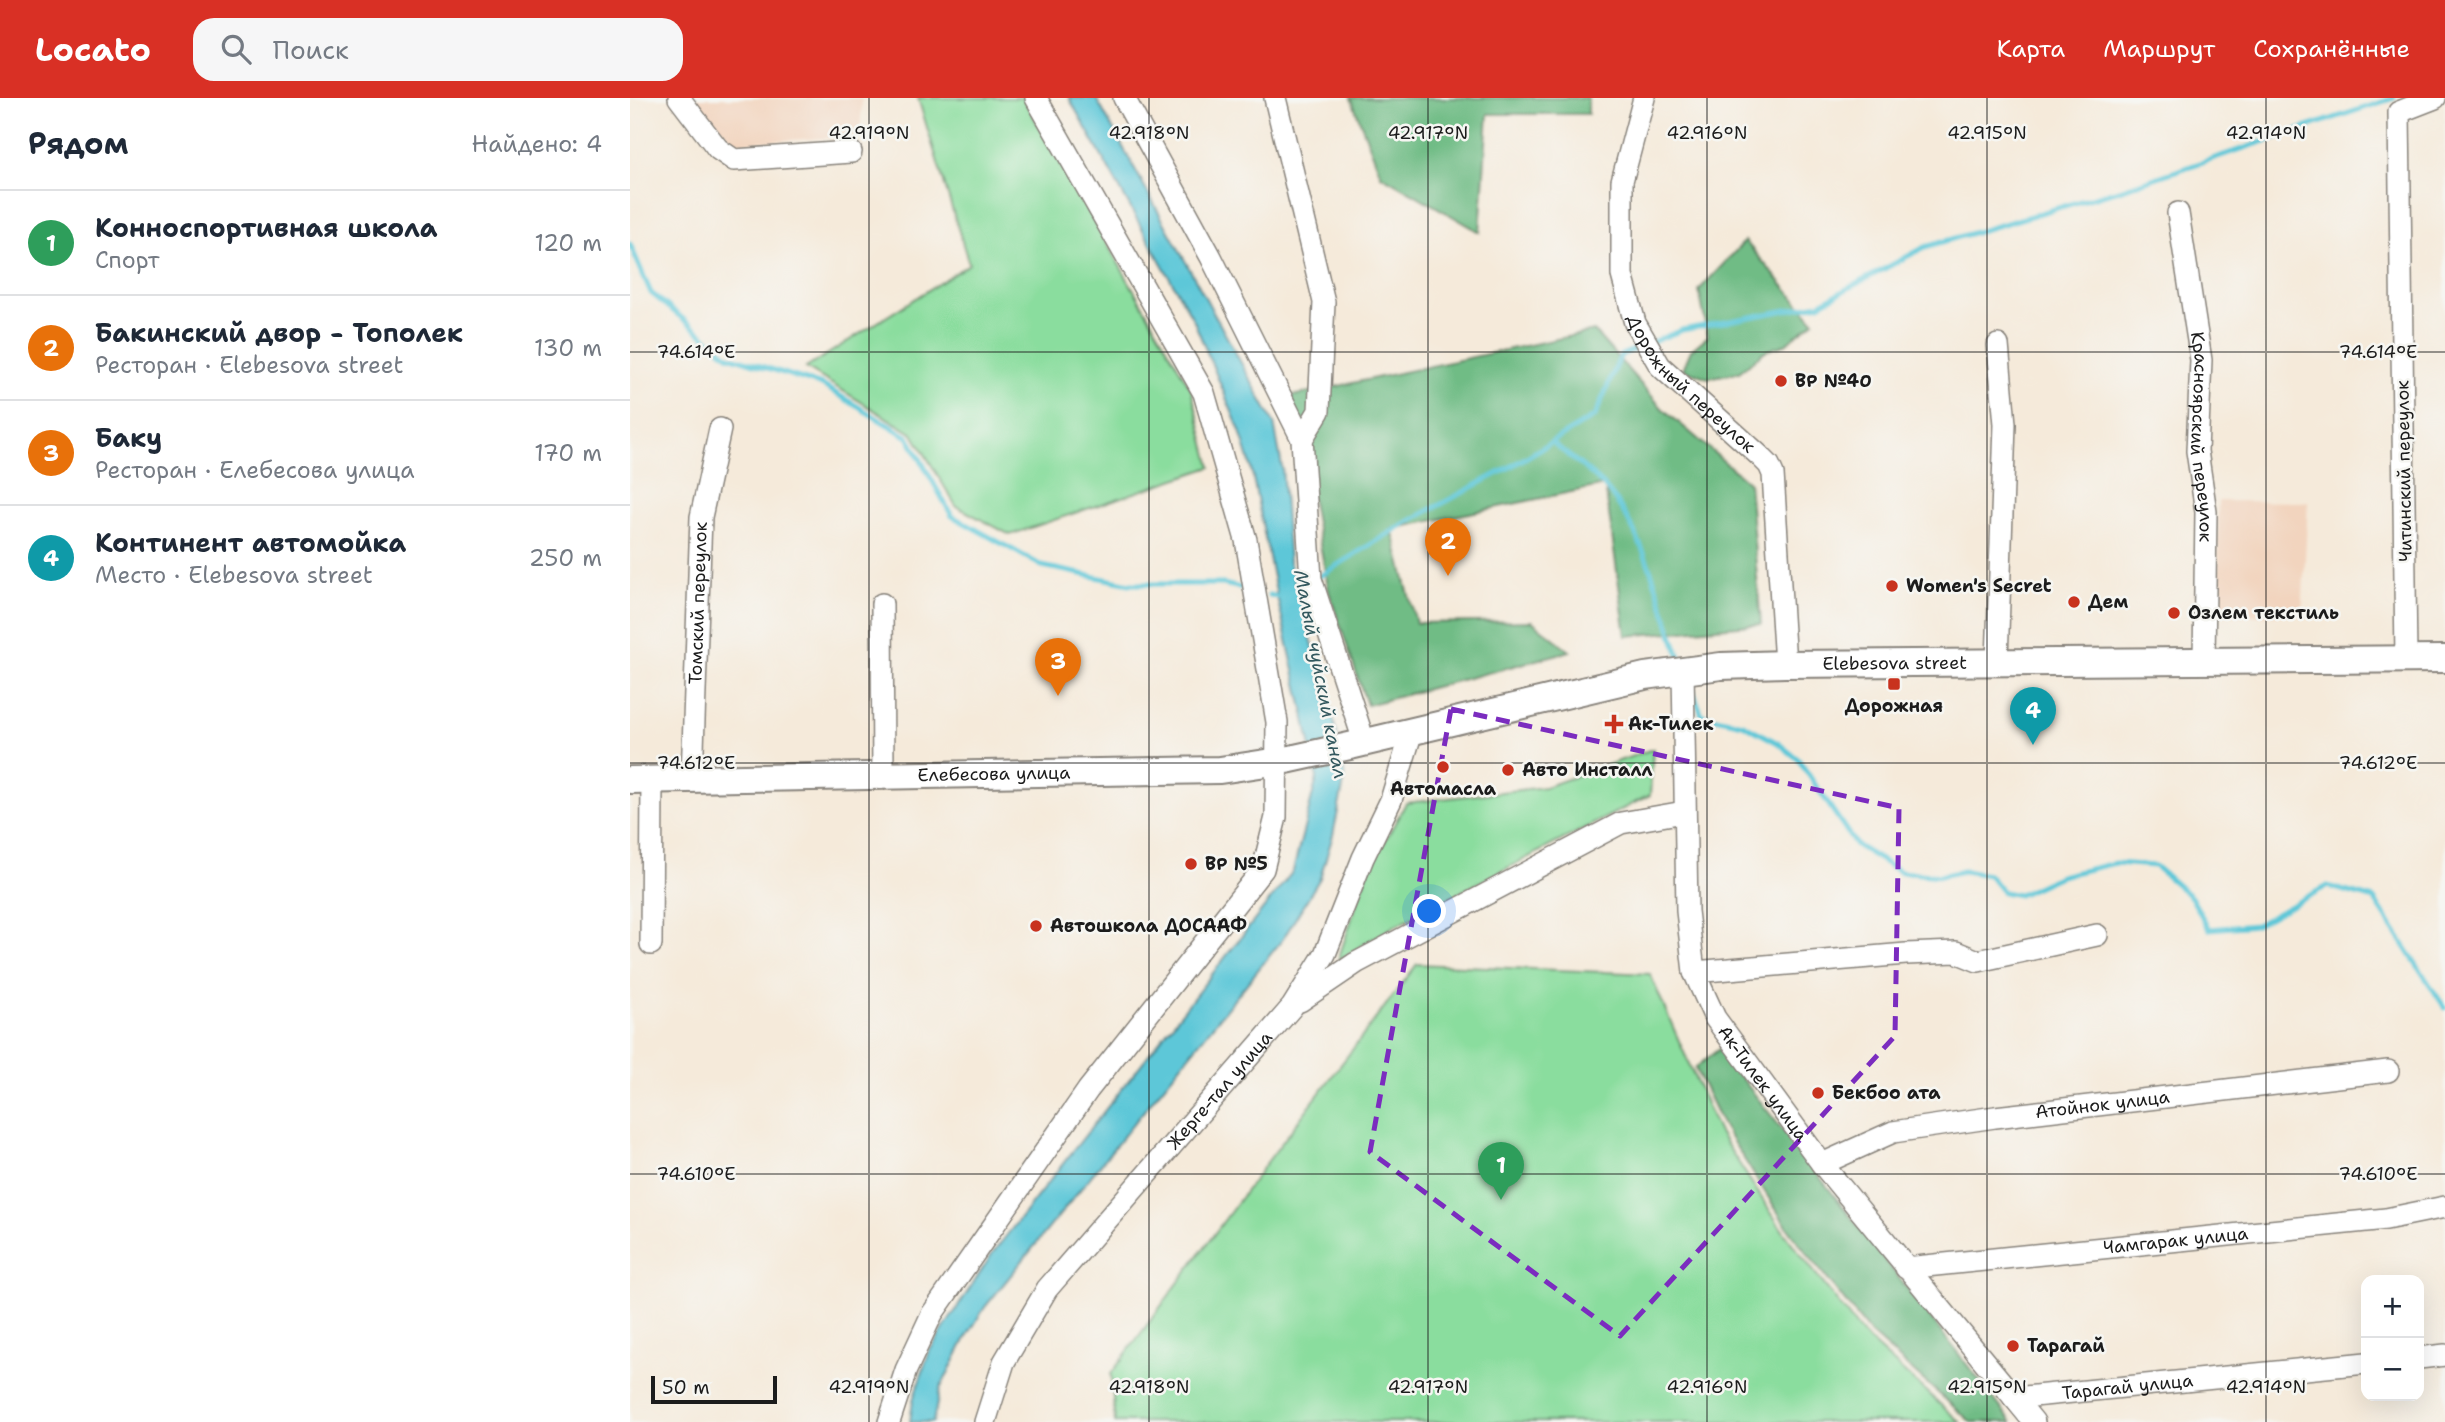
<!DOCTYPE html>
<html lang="ru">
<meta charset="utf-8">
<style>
:root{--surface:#fff;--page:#f6f6f7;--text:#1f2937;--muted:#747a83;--line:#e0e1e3;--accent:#d93025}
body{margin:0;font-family:"Shantell Sans",sans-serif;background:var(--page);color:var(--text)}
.controls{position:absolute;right:21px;bottom:21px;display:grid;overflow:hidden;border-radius:14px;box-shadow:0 7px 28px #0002}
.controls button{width:63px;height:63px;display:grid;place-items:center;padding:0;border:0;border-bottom:2px solid var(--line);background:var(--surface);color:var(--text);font:35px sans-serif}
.scale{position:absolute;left:21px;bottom:18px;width:126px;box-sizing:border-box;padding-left:7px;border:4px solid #1c1c1c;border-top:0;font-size:19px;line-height:24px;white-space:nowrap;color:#1c1c1c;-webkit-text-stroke:5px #f6f6f2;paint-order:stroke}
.you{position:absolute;left:800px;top:814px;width:24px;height:24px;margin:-18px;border:5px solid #fff;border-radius:50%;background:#1a73e8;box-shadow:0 0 0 10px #1a73e833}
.badge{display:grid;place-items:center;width:46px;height:46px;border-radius:50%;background:var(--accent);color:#fff;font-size:23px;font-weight:700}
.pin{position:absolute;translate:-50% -58px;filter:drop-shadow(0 2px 4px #0008)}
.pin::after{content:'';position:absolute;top:37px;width:24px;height:21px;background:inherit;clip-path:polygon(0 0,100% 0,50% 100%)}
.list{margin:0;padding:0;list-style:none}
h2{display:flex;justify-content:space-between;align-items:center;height:91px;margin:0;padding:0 28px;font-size:30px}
h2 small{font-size:23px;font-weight:400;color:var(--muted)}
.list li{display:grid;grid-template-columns:46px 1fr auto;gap:21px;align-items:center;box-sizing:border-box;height:105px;padding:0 28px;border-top:2px solid var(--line)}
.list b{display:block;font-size:26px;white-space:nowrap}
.list p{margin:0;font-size:23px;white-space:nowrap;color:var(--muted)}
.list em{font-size:23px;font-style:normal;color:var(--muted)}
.icon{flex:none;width:38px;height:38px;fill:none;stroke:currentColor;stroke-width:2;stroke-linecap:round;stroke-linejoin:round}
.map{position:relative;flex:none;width:1815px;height:1324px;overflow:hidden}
header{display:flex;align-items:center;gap:42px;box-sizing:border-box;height:98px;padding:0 35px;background:var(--accent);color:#fff}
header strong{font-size:33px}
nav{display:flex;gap:38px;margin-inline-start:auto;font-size:24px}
.search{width:490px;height:63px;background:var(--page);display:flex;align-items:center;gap:18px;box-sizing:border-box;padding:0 24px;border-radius:21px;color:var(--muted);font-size:26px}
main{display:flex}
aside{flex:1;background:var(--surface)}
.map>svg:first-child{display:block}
.built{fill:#f2d4be}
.green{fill:#8add9e;stroke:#537c5d;stroke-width:2}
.forest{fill:#6fbc85;stroke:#466c50;stroke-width:2}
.water{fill:#5dc7d8;stroke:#3c727a;stroke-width:2}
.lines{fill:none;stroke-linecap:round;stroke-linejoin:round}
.stream{stroke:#5dc7d8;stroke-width:5}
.minor-casing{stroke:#88837b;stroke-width:24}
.major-casing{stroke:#88837b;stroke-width:30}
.minor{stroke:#fff;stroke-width:21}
.major{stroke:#fff;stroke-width:26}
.marked{fill:none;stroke:#7b2cbf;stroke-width:5;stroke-dasharray:14 9;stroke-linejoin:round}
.ticks{fill:none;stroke:#1c1c1c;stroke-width:2;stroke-opacity:0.45}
.poi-dot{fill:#c8321e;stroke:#f6f6f2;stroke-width:2.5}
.labels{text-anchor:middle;stroke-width:5;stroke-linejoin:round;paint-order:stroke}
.street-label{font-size:18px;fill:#1c1c1c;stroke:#f6f6f2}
.poi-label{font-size:18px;font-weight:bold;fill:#1c1c1c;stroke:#f6f6f2;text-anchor:start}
.water-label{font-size:19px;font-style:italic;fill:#33585e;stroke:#f6f6f2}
.ticks-label{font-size:18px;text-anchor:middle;fill:#1c1c1c;stroke:#f6f6f2;stroke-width:5;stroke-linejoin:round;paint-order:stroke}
</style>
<header>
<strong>Locato</strong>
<div class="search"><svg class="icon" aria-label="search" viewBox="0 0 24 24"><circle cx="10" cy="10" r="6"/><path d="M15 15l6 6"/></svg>Поиск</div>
<nav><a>Карта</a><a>Маршрут</a><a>Сохранённые</a></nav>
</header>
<main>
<aside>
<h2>Рядом<small>Найдено: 4</small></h2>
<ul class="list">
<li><span class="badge" style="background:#2e9e5b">1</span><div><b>Конноспортивная школа</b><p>Спорт</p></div><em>120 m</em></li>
<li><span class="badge" style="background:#e8710a">2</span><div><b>Бакинский двор - Тополек</b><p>Ресторан · Elebesova street</p></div><em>130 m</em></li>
<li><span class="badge" style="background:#e8710a">3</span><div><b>Баку</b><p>Ресторан · Елебесова улица</p></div><em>170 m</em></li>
<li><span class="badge" style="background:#0f9aa8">4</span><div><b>Континент автомойка</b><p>Место · Elebesova street</p></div><em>250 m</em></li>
</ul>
</aside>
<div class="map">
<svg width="1815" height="1324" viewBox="0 0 1815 1324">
<rect width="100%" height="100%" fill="#f6f6f2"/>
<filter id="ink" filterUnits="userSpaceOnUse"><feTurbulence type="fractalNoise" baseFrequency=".0143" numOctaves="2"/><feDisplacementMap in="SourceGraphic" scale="14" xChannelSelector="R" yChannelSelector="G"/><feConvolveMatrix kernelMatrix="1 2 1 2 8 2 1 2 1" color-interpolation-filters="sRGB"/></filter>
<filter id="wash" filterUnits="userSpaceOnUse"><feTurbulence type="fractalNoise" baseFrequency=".00686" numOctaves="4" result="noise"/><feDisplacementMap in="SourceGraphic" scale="28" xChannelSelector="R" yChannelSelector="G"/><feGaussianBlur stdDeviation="1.57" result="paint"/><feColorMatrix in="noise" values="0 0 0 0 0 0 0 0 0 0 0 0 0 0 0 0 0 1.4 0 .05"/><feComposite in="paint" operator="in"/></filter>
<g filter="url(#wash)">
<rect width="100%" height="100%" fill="#f5eada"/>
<path class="built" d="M 62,0 L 232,0 L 230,38 L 105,45 Z
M 1588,403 L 1678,404 L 1672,517 L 1589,518 Z"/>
<path class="green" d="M 288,0 L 393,0 L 561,291 L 581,369 L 380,437 L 326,408 L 283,336 L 176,270 L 339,166 Z
M 1023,651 L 1020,697 L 766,827 L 708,862 L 737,775 L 776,705 L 915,689 Z
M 787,866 L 1020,876 L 1088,1033 L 1155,1136 L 1234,1238 L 1330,1324 L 485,1324 L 481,1276 L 635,1067 Z"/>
<path class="forest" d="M 721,0 L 958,0 L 958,16 L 858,16 L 850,134 L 751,77 Z
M 1115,143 L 1184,223 L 1154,247 L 1135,253 L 1109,274 L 1078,280 L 1053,271 L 1061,252 L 1078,238 L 1069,192 Z
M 964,233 L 1032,310 L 1119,385 L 1131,526 L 996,538 L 975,387 L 762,431 L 786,525 L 902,523 L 940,553 L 737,607 L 699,494 L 662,298 Z
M 1089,951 L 1382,1324 L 1341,1324 L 1241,1236 L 1161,1135 L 1093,1028 L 1065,970 Z"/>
<path class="water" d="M 439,0 L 466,0 L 644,325 L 652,369 L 659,463 L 702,614 L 715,680 L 703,737 L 690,780 L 653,841 L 355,1209 L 336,1240 L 310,1291 L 303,1324 L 280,1324 L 283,1302 L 300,1252 L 362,1156 L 663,773 L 687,680 L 672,607 L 647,499 L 620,365 L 610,333 L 564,223 Z"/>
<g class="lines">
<path class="stream" d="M 0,146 L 21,195 L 99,258 L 192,287 L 278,339 L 322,418 L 412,468 L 500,486 L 593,486 L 611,490
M 1022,244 L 1052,232 L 1189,206 L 1295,149 L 1492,91 L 1764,0
M 922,344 C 939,359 960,372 975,389 C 1017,437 1030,506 1052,565
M 685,481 L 774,426 L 880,369 L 965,318 L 991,257 L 1013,248
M 639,497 L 647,499
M 1062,590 L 1072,617 L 1113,626 L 1148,645 L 1168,661 L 1226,747 L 1270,774 L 1310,778 L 1333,773 L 1359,777 L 1373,794 L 1389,797 L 1430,778 L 1485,765 L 1525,768 L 1561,799 L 1579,831 L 1626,827 L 1697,788 L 1744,801 L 1815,910"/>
</g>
</g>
<g filter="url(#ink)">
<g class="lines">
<g class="minor-casing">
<g id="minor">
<path d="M 49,0 L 88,51 L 104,62 L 221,54"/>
<path d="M 494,0 L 581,159 L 672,341 L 681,481 L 730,631 L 732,645"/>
<path d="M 645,0 L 694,204 L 689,313 L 672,341"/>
<path id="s1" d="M 1014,0 L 992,83 L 992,177 L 1005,225 L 1030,268 L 1131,359 L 1139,367 L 1143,376 L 1155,566"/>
<path id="s2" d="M 1548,115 L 1571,262 L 1567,353 L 1576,414 L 1574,562"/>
<path d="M 252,506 L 253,677"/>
<path d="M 1776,561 L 1769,14 L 1805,0"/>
<path d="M 1367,564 L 1375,326 L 1368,247"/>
<path id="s3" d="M 1053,572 L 1057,813 L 1064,874 L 1085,920 L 1192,1066 L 1404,1324"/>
<path id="s4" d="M 62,680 L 71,419 L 90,331"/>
<path d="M 21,846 L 22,681"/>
<path d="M 1064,874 L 1276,856 L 1326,854 L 1348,863 L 1467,837"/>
<path d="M 670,903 L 726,865 L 991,725 L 1054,714"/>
<path id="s5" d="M 1192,1066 L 1263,1034 L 1365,1019 L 1758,973"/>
<path id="s6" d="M 1276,1170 L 1756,1121 L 1815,1109"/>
<path d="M 1789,1260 L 1815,1257"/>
<path id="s7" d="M 1384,1300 L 1736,1265"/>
<path d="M 259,1324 L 276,1272 L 302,1216 L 458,992 L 633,771 L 646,719 L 647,624 L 616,442 L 574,295 L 406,0"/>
<path id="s8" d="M 355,1324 L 374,1264 L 417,1191 L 662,909 L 695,856 L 733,760 L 761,702 L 782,633"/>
</g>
</g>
<g class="major-casing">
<g id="major">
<path id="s9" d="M 0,682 L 590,672 L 656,662 L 724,647 L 1015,578 L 1091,568 L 1155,566 L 1815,561"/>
</g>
</g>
<use href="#minor" class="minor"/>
<use href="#major" class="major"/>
</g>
</g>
<path class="marked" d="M 821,611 L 1269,710 L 1265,938 L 990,1238 L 740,1054 Z"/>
<path class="ticks" d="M 239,0 L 239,1324M 519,0 L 519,1324M 798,0 L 798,1324M 1077,0 L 1077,1324M 1357,0 L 1357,1324M 1636,0 L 1636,1324M 0,254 L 1815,254M 0,665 L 1815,665M 0,1076 L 1815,1076"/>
<g class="poi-dot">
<circle cx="1151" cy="283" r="7"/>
<circle cx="1262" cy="488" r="7"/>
<circle cx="1444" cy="504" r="7"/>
<circle cx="1544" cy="515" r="7"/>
<rect x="1257" y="579" width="14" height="14" rx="3.5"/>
<path d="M980.5 615.5h7v7h7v7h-7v7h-7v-7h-7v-7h7z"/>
<circle cx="813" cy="669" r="7"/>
<circle cx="878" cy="672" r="7"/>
<circle cx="561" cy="766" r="7"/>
<circle cx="406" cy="828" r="7"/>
<circle cx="1188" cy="995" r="7"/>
<circle cx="1383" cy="1248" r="7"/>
</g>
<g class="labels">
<g class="street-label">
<text dy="6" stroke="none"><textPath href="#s1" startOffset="313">Дорожный переулок</textPath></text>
<text dy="6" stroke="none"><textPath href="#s2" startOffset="226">Красноярский переулок</textPath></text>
<text transform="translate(1774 373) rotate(-91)" y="6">Читинский переулок</text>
<text dy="6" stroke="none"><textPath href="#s4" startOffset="175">Томский переулок</textPath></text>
<text dy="6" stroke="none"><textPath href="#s9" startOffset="1276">Elebesova street</textPath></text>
<text dy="6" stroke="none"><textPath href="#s9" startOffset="364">Елебесова улица</textPath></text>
<text dy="6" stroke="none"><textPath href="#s3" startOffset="434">Ак-Тилек улица</textPath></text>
<text dy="6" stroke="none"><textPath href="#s8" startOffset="411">Жерге-тал улица</textPath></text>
<text dy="6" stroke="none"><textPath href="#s5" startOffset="289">Атойнок улица</textPath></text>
<text dy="6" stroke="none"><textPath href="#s6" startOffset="271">Чамгарак улица</textPath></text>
<text dy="6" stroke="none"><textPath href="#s7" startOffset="114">Тарагай улица</textPath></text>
</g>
<g class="poi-label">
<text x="1165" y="289">BP №40</text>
<text x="1276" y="494">Women's Secret</text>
<text x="1458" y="510">Дем</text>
<text x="1558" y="521">Озлем текстиль</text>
<text x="1264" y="614" text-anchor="middle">Дорожная</text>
<text x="998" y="632">Ак-Тилек</text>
<text x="892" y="678">Авто Инсталл</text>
<text x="813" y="697" text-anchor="middle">Автомасла</text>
<text x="575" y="772">BP №5</text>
<text x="420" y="834">Автошкола ДОСААФ</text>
<text x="1202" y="1001">Бекбоо ата</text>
<text x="1397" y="1254">Тарагай</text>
</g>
<g class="water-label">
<text transform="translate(691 576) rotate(79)" y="7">Малый чуйский канал</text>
</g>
</g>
<g class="ticks-label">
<text x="239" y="41">42.919°N</text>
<text x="519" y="41">42.918°N</text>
<text x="798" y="41">42.917°N</text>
<text x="1077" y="41">42.916°N</text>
<text x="1357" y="41">42.915°N</text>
<text x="1636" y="41">42.914°N</text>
<text x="1748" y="260">74.614°E</text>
<text x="66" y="260">74.614°E</text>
<text x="1748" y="671">74.612°E</text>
<text x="66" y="671">74.612°E</text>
<text x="1748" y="1082">74.610°E</text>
<text x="66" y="1082">74.610°E</text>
<text x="239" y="1295">42.919°N</text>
<text x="519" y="1295">42.918°N</text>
<text x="798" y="1295">42.917°N</text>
<text x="1077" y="1295">42.916°N</text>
<text x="1357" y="1295">42.915°N</text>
<text x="1636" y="1295">42.914°N</text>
</g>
</svg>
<div class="controls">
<button>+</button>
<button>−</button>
</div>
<div class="scale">50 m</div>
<div class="you"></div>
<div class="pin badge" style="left:871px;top:1102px;background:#2e9e5b">1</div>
<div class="pin badge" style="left:818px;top:478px;background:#e8710a">2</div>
<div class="pin badge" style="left:428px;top:598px;background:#e8710a">3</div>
<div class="pin badge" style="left:1403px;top:647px;background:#0f9aa8">4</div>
</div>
</main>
